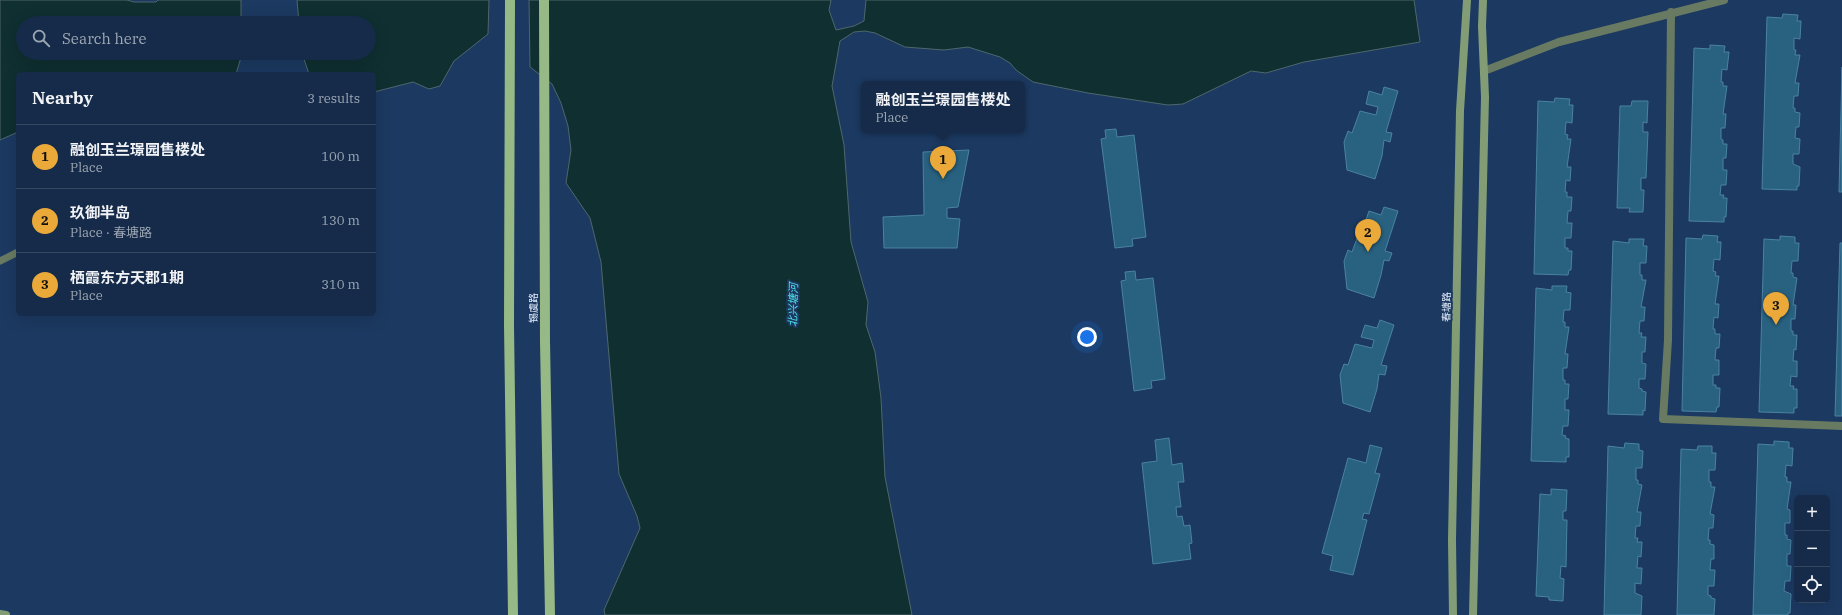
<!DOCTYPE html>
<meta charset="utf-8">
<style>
:root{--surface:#152b49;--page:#1e3350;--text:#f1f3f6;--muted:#9da7b4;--line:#344761;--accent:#eba93a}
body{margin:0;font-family:"IBM Plex Serif","Noto Sans SC",serif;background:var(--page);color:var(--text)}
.controls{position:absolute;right:12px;bottom:12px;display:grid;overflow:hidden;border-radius:6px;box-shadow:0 4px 16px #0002}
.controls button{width:36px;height:36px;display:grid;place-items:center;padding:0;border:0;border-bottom:1px solid var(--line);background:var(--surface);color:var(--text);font:20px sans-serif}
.you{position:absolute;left:1087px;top:337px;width:14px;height:14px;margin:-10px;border:3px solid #fff;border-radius:50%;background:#1a73e8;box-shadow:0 0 0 6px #1a73e833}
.badge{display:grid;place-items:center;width:26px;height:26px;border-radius:50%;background:var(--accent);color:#111;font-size:13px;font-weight:700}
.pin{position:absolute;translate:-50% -33px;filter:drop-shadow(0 1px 2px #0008)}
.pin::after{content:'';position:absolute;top:21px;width:14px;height:12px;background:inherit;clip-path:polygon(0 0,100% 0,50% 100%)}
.popup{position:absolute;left:861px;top:81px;width:164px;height:52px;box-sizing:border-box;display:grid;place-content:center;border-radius:6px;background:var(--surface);filter:drop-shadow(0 1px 3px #0005);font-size:13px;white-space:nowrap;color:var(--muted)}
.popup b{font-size:15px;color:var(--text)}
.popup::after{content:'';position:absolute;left:50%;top:100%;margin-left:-8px;border:8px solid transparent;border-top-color:var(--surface)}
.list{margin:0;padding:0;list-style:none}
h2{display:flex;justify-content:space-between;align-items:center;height:52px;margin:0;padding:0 16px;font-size:17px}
h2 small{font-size:13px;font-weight:400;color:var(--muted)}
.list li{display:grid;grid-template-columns:26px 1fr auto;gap:12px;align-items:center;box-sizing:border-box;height:64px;padding:0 16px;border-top:1px solid var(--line)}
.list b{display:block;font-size:15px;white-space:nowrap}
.list p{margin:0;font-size:13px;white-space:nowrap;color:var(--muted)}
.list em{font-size:13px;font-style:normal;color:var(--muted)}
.icon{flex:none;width:22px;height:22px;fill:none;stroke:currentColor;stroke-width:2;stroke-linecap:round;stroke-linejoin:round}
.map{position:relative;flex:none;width:1842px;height:615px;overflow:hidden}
.search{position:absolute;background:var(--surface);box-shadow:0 4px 16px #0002;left:16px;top:16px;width:360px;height:44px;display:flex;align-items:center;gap:10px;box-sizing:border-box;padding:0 14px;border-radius:22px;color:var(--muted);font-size:15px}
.panel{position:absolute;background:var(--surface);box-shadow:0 4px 16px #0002;left:16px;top:72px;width:360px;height:244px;border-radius:6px}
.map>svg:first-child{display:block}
.water{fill:#0f2f30;stroke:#4e676d}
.building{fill:#296281;stroke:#4a82a4}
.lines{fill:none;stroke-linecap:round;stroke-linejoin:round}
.lane{stroke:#687a61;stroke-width:7}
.street{stroke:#687a61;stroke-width:8}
.secondary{stroke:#829d76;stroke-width:8}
.primary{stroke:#96b986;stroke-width:10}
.labels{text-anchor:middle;stroke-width:4;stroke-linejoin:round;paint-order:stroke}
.street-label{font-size:10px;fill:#e0ebfa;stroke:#1c3961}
.water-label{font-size:11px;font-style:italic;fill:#4ee4e6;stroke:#1c3961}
</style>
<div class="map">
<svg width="1842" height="615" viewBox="0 0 1842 615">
<rect width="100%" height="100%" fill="#1c3961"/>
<path class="water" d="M 0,0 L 127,0 L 134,2 L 156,2 L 158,0 L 241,0 L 241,23 L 23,23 L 23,53 L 242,54 L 236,74 L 18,74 L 18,132 L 0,140 Z
M 297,0 L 489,0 L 488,34 L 454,61 L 440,86 L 429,89 L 413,82 L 374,92 L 374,74 L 309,74 L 302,53 L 369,53 L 369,23 L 299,23 Z
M 529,0 L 831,0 L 829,10 L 836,30 L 854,26 L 864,21 L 866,0 L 1414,0 L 1420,42 L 1304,62 L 1266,73 L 1251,71 L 1183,104 L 1168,105 L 1088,93 L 1033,82 L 1016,70 L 1010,63 L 1000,57 L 968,47 L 944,50 L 905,47 L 875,33 L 865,31 L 854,32 L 840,41 L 832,86 L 844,145 L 851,242 L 868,302 L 866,325 L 875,352 L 881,398 L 885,477 L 912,615 L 605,615 L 604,610 L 640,528 L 637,516 L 619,474 L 601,262 L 590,218 L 566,183 L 571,150 L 568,126 L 561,103 L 552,84 L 530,67 Z"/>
<path class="building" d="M 1783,14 L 1798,15 L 1797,21 L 1801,21 L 1800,39 L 1794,38 L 1794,50 L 1796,50 L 1795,55 L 1800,55 L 1795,83 L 1799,83 L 1798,96 L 1794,96 L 1793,108 L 1795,108 L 1795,112 L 1800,113 L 1799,127 L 1796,127 L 1795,138 L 1800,139 L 1799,154 L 1793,154 L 1793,164 L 1800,167 L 1799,186 L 1797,186 L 1797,190 L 1762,189 L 1767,17 L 1782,18 Z
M 1710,45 L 1725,46 L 1724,52 L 1729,52 L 1727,70 L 1722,69 L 1721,82 L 1723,82 L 1723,86 L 1727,86 L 1723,114 L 1726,114 L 1725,128 L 1721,128 L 1721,139 L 1723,140 L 1723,144 L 1727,144 L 1726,158 L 1723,158 L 1723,170 L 1727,170 L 1726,185 L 1721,185 L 1720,195 L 1724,195 L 1723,198 L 1727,198 L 1726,217 L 1724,217 L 1724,222 L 1689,221 L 1694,48 L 1710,49 Z
M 1842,67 L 1842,192 L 1839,192 Z
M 1384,87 L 1398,91 L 1386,132 L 1392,133 L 1390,142 L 1384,140 L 1382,156 L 1375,179 L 1347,170 L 1344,142 L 1348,131 L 1352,133 L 1360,111 L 1376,115 L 1378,107 L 1366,104 L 1369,91 L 1382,95 Z
M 1555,98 L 1570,99 L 1569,105 L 1573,105 L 1572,123 L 1566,122 L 1565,134 L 1568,135 L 1567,139 L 1571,139 L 1567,167 L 1571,167 L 1570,181 L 1566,180 L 1565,192 L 1567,192 L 1567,197 L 1572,197 L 1571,211 L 1568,211 L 1567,223 L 1572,223 L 1571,238 L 1565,238 L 1565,248 L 1568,248 L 1568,251 L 1572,251 L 1571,270 L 1569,270 L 1568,275 L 1534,274 L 1538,101 L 1554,102 Z
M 1632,101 L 1648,101 L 1647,123 L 1643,122 L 1643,132 L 1648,132 L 1646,178 L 1641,178 L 1641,190 L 1644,190 L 1643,212 L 1629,212 L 1630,208 L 1617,208 L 1620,106 L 1631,106 Z
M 1116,129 L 1117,137 L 1134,135 L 1146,237 L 1132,239 L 1133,246 L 1115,248 L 1101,139 L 1106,138 L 1105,130 Z
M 969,150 L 958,207 L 947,208 L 947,218 L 960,219 L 957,248 L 884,248 L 883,217 L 924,215 L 923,152 Z
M 1384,207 L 1398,211 L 1385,251 L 1392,253 L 1389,261 L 1384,260 L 1381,275 L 1374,298 L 1347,289 L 1344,261 L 1348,250 L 1352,252 L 1360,230 L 1376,234 L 1378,226 L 1365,223 L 1369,211 L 1381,215 Z
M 1703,235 L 1718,236 L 1717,242 L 1721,242 L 1720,260 L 1714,259 L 1713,271 L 1716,272 L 1715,276 L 1719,276 L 1715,304 L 1719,304 L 1718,318 L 1714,317 L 1713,329 L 1715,329 L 1715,334 L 1720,334 L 1719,348 L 1716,348 L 1715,360 L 1719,360 L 1719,375 L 1713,375 L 1713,385 L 1716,385 L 1716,388 L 1720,388 L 1719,407 L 1717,407 L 1716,412 L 1682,411 L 1686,238 L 1702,239 Z
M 1780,236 L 1795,237 L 1795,243 L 1799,243 L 1798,261 L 1792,261 L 1791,273 L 1793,273 L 1793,277 L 1797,278 L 1793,305 L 1796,305 L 1795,319 L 1791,319 L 1791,331 L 1793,331 L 1793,335 L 1797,335 L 1796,350 L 1794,349 L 1793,361 L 1797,361 L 1797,377 L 1791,376 L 1790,386 L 1794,386 L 1793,389 L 1797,389 L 1797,408 L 1794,408 L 1794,413 L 1759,412 L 1764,239 L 1780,240 Z
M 1629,239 L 1644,239 L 1643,246 L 1647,246 L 1646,263 L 1640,263 L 1640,275 L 1642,275 L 1642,280 L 1646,280 L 1641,307 L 1645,307 L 1644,321 L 1640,321 L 1639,333 L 1642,333 L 1641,337 L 1646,337 L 1645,352 L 1642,352 L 1642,363 L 1646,364 L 1645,379 L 1639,379 L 1639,388 L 1642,389 L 1642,391 L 1646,392 L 1645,411 L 1643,410 L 1643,415 L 1608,414 L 1613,241 L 1629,243 Z
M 1840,243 L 1842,243 L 1842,416 L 1835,416 Z
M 1135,271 L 1136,280 L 1153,278 L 1165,379 L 1151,381 L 1152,388 L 1134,391 L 1121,281 L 1126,280 L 1125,272 Z
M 1552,286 L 1567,286 L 1566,292 L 1571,293 L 1570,310 L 1564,310 L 1563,322 L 1565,322 L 1565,327 L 1569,327 L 1565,354 L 1568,354 L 1567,368 L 1563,368 L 1563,380 L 1565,380 L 1565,384 L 1569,384 L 1568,399 L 1565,399 L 1565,410 L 1569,410 L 1568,426 L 1563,426 L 1562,435 L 1566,436 L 1565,438 L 1569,439 L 1569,457 L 1566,457 L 1566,462 L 1531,461 L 1536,288 L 1552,290 Z
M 1380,320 L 1394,325 L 1381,365 L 1387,366 L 1385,375 L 1379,374 L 1377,389 L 1370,412 L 1343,403 L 1340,375 L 1344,364 L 1348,365 L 1355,344 L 1372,348 L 1374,340 L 1361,337 L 1365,325 L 1377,328 Z
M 1169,438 L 1172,465 L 1182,463 L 1184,482 L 1178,482 L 1181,507 L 1176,507 L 1177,517 L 1182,516 L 1184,526 L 1190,525 L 1192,543 L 1189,544 L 1191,559 L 1153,564 L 1142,463 L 1157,461 L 1155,440 Z
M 1774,441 L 1789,442 L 1789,448 L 1793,448 L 1792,466 L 1786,465 L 1785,477 L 1787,477 L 1787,482 L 1791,482 L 1787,509 L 1790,510 L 1790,523 L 1785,523 L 1785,535 L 1787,535 L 1787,539 L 1791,540 L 1790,554 L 1787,554 L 1787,566 L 1791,566 L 1790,581 L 1785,581 L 1784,591 L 1791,594 L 1790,613 L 1788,613 L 1788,615 L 1753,615 L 1758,444 L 1774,445 Z
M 1625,443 L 1639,444 L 1639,450 L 1643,451 L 1642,468 L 1636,468 L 1636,480 L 1638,480 L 1638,484 L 1642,485 L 1637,512 L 1641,512 L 1640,526 L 1636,526 L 1635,538 L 1638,538 L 1637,542 L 1642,542 L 1641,557 L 1638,556 L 1637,568 L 1642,568 L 1641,584 L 1635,583 L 1635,593 L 1642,596 L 1641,615 L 1604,615 L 1608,446 L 1624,448 Z
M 1370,445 L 1382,448 L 1375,473 L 1380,474 L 1369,514 L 1364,513 L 1362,519 L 1367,520 L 1353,575 L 1330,570 L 1333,556 L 1322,553 L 1348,458 L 1366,463 Z
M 1698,446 L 1712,446 L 1712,453 L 1716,453 L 1715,470 L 1709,470 L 1709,482 L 1711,482 L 1711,487 L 1715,487 L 1710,514 L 1714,515 L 1713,528 L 1709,528 L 1708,540 L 1710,540 L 1710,544 L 1714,545 L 1714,559 L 1711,559 L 1710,570 L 1715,570 L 1714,586 L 1708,586 L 1708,595 L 1711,596 L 1711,598 L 1715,599 L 1714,615 L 1677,615 L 1681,449 L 1697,450 Z
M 1551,489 L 1567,490 L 1566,511 L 1563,511 L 1563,520 L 1567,520 L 1566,567 L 1561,566 L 1560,578 L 1564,579 L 1563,601 L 1549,600 L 1549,597 L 1536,596 L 1540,494 L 1551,495 Z"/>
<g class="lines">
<path class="lane" d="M 0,261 L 18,252"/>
<path class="street" d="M 1671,12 L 1668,340 L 1663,419 L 1842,426
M 1484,71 L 1559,42 L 1724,0"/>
<path class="secondary" d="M 0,614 L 6,615
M 1453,615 L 1452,540 L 1460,111 L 1467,0
M 1473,615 L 1485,97 L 1482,26 L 1483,0"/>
<path class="primary" d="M 510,0 L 509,325 L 513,615
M 544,0 L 545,342 L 550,615"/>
</g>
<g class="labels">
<g class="street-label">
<text transform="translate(1446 307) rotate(-89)" y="4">春塘路</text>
<text transform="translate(533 308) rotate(-90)" y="4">锡虞路</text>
</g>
<g class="water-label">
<text transform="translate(793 305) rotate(-89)" y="4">北兴塘河</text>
</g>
</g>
</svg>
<div class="controls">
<button>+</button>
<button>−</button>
<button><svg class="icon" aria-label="locate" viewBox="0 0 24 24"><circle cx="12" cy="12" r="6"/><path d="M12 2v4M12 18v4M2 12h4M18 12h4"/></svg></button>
</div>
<div class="you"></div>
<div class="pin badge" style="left:943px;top:179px">1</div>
<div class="popup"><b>融创玉兰璟园售楼处</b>Place</div>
<div class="pin badge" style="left:1368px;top:252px">2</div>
<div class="pin badge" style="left:1776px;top:325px">3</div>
<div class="search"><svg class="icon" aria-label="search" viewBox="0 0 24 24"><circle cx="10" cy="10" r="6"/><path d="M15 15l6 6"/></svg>Search here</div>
<section class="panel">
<h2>Nearby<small>3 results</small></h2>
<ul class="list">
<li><span class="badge">1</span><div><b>融创玉兰璟园售楼处</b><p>Place</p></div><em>100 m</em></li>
<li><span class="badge">2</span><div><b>玖御半岛</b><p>Place · 春塘路</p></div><em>130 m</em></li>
<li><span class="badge">3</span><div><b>栖霞东方天郡1期</b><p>Place</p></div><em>310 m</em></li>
</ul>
</section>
</div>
